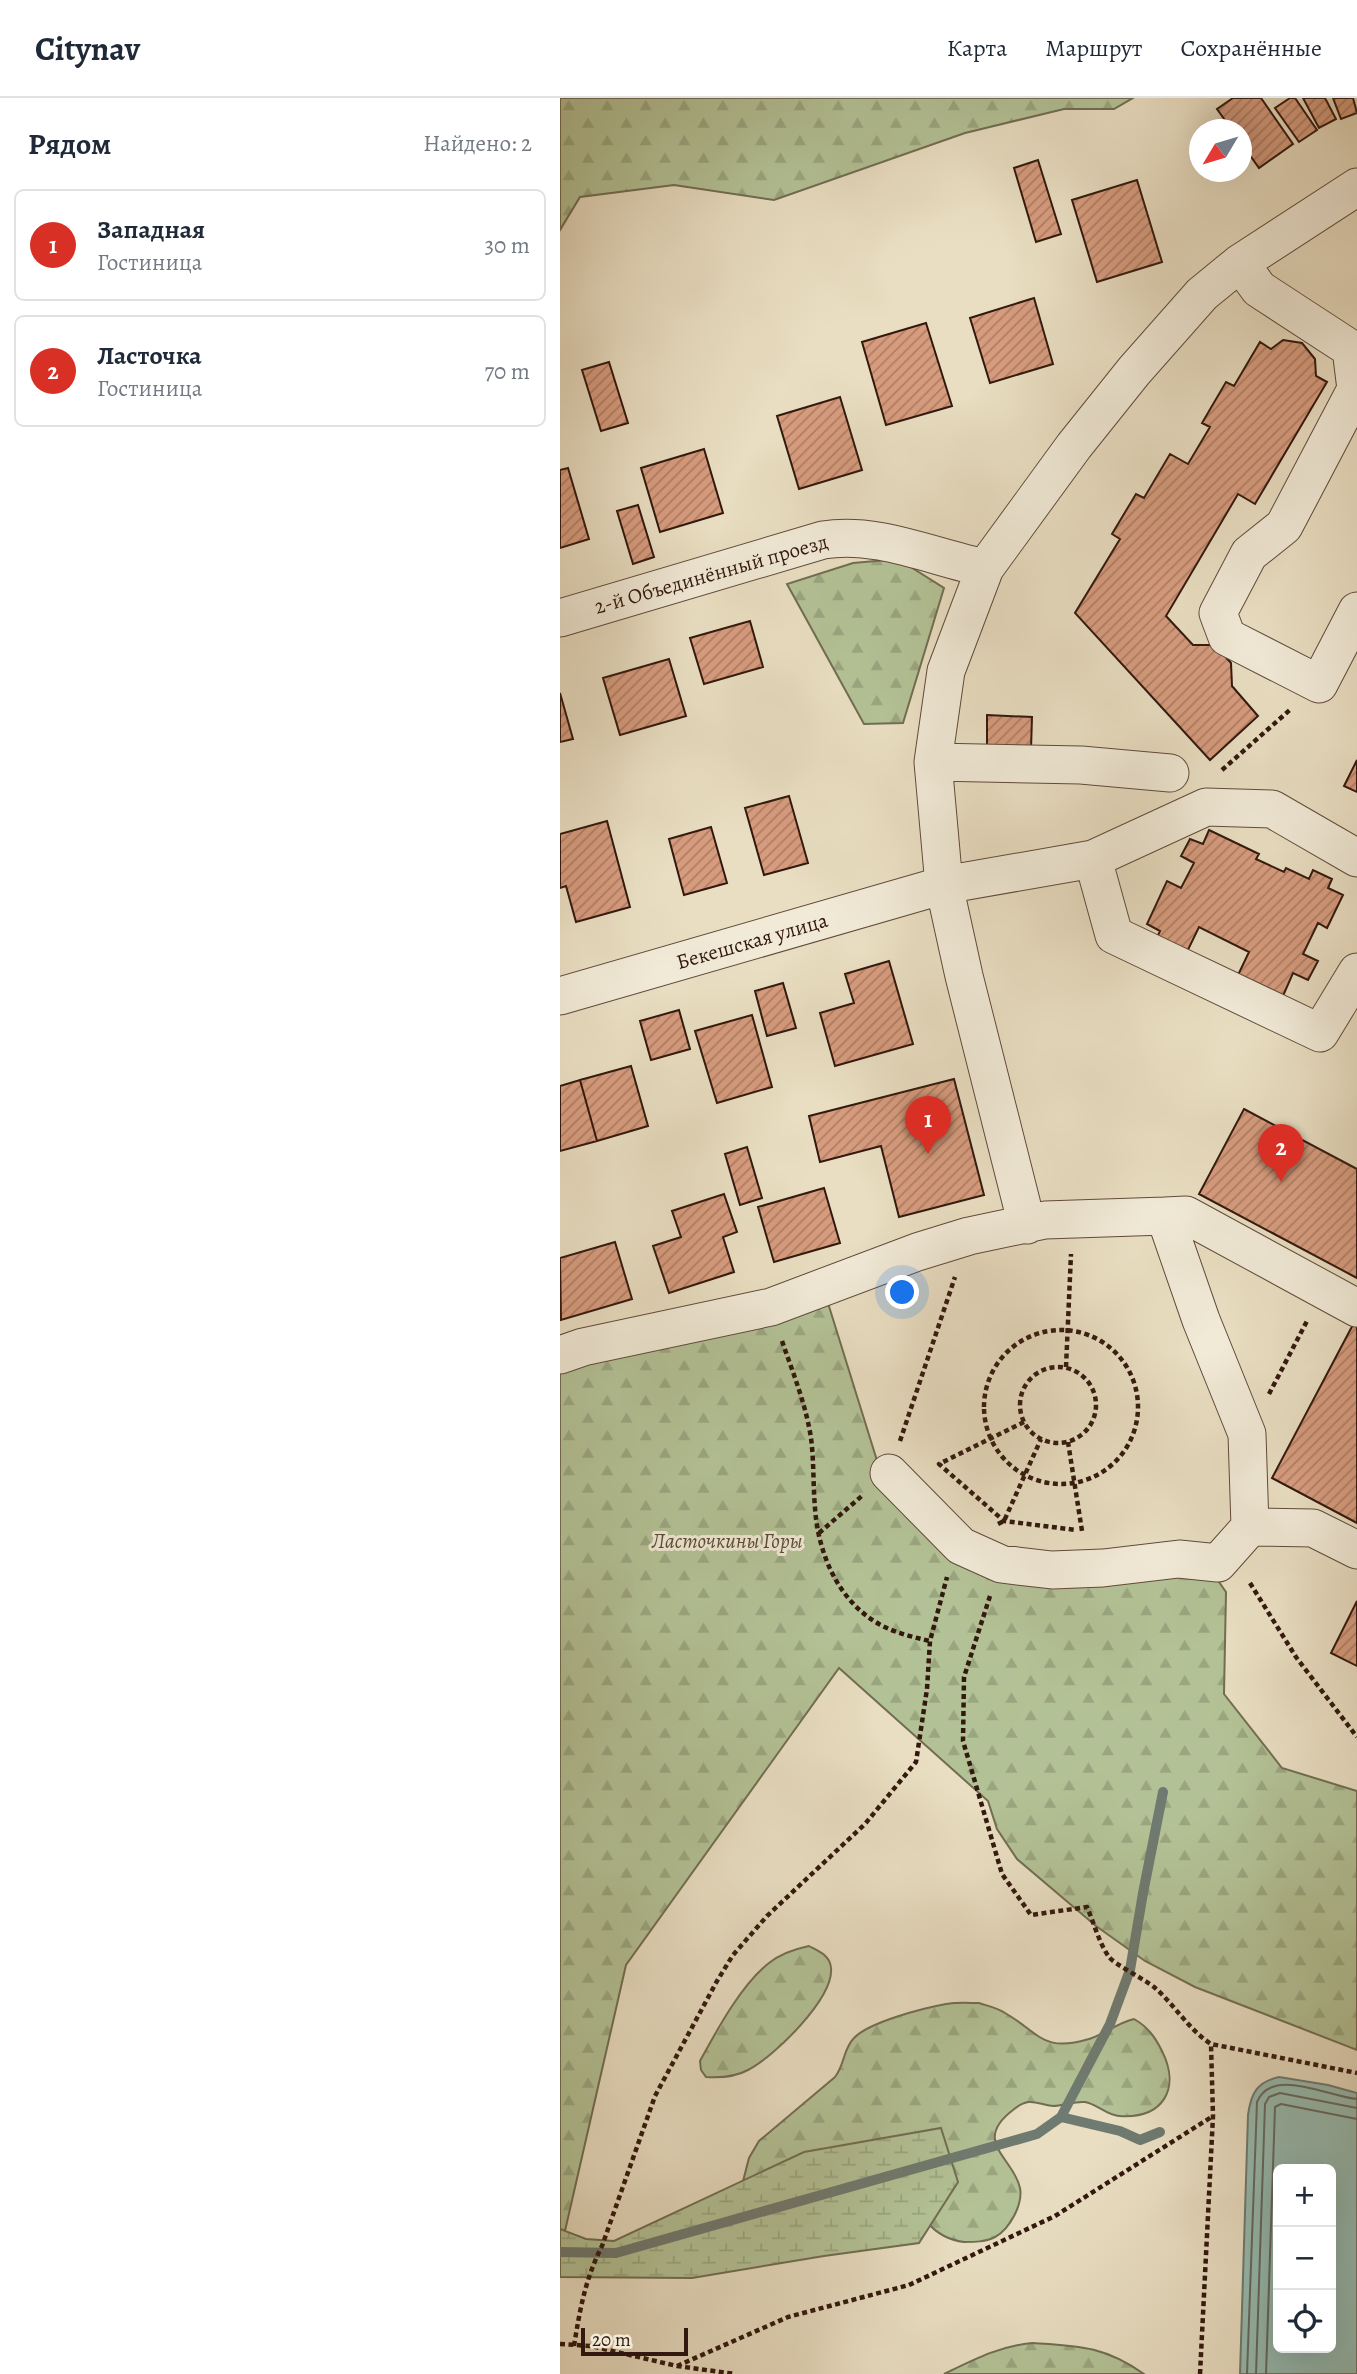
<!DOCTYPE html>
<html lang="ru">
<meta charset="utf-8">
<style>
:root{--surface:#fff;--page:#f6f6f7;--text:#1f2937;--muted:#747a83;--line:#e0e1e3;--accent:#d93025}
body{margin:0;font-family:Alegreya,serif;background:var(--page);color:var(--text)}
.controls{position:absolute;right:21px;bottom:21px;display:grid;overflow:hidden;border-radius:10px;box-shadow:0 7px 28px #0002}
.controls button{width:63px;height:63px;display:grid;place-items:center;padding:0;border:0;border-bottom:2px solid var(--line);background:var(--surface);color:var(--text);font:35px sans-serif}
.compass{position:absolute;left:629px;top:21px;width:63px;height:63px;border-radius:50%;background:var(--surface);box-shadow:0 7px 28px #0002;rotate:232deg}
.scale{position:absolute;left:21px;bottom:18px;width:107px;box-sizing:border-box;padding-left:7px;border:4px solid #32180e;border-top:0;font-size:19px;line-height:24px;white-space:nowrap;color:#32180e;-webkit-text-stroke:5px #f1ead7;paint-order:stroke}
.you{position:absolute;left:343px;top:1195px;width:24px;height:24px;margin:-18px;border:5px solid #fff;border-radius:50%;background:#1a73e8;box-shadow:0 0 0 10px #1a73e833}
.badge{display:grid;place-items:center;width:46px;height:46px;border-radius:50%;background:var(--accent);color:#fff;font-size:23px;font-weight:700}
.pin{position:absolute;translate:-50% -58px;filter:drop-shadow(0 2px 4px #0008)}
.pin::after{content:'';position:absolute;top:37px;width:24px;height:21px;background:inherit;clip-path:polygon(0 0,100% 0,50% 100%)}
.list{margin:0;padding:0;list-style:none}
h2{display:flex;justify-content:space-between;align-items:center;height:91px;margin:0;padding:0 28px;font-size:30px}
h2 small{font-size:23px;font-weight:400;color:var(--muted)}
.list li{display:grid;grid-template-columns:46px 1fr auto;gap:21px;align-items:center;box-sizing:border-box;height:112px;margin:0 14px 14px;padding:0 14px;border:2px solid var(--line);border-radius:10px}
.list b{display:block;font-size:26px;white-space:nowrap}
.list p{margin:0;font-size:23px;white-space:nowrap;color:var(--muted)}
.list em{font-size:23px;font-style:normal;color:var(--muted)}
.icon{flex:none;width:38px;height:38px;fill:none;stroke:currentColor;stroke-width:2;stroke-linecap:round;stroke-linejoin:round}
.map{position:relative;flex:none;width:797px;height:2276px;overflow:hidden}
header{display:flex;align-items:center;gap:42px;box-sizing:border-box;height:98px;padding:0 35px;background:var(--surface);border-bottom:2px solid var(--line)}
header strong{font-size:33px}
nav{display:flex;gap:38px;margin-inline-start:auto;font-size:24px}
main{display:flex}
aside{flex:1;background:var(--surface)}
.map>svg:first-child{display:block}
.forest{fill:url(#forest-firs);stroke:#726d52;stroke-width:2}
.wetland{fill:url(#wetland-marsh);stroke:#726d52;stroke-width:2}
.water{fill:#97bcb2;stroke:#6f7a70;stroke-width:2;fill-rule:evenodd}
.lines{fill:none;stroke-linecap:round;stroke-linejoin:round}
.shore{stroke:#646a60;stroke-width:2}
.stream{stroke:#6f7a70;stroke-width:10}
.building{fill:url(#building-hatch);stroke:#32180e;stroke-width:2}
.minor-casing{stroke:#604a3b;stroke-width:39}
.path{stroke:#32180e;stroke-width:4.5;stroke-dasharray:5 3.5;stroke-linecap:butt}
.minor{stroke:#f1ead7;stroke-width:37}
.labels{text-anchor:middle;stroke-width:6;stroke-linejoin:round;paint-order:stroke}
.street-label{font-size:21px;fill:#32180e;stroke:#f1ead7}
.park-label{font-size:21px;font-style:italic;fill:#594b37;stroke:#f1ead7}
</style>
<header>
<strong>Citynav</strong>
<nav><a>Карта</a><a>Маршрут</a><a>Сохранённые</a></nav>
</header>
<main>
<aside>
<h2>Рядом<small>Найдено: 2</small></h2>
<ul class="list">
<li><span class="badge">1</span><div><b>Западная</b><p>Гостиница</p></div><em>30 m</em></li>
<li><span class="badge">2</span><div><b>Ласточка</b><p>Гостиница</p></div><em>70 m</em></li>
</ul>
</aside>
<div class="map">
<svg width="797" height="2276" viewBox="0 0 797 2276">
<defs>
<pattern id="forest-firs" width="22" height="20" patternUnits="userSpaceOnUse" patternTransform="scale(1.75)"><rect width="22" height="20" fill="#b3c296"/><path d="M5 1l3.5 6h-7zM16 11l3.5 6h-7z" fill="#9aa680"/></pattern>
<pattern id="wetland-marsh" width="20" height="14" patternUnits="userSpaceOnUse" patternTransform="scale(1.75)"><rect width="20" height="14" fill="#b3c296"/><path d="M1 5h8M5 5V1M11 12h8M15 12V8" fill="none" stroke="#9aa680"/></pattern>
<pattern id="building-hatch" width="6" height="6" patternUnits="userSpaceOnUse" patternTransform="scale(1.75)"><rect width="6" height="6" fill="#d79c7e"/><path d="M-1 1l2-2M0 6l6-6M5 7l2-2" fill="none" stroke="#af7e66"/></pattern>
</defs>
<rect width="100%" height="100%" fill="#e9dec2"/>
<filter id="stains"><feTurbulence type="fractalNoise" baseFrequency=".00286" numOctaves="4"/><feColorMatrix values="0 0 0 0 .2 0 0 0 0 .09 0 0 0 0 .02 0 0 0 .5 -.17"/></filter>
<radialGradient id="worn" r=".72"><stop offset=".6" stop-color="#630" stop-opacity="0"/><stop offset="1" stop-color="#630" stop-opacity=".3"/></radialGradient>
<path class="forest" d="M 0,0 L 573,0 L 554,11 L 504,11 L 405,35 L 214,102 L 114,87 L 20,99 L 0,132 Z
M 338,461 L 384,490 L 343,625 L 304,626 L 227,486 L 293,465 Z
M 263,1189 L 319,1369 L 426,1472 L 645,1464 L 666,1494 L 664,1596 L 722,1670 L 797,1693 L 797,1952 L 635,1889 L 585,1863 L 536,1828 L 457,1761 L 437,1731 L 428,1703 L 279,1570 L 66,1867 L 5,2133 L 0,2131 L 0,1264 Z
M 249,1848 C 258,1853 270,1857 271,1870 C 274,1900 214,1959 188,1972 C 175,1979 160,1980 146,1979 L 141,1972 L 140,1963 C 157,1932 181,1887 209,1865 C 220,1856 235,1851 249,1848 Z
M 419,1905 C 428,1908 438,1910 445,1915 C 480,1935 482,1955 529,1941 C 545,1936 557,1925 574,1921 C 588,1929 595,1939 602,1953 C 621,1991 603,2021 559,2018 C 546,2017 537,2006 525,2004 C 514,2003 503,2008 493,2008 C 476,2006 470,1998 453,2012 C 411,2044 454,2060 460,2090 C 463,2106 450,2131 435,2139 C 426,2144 414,2144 404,2144 C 388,2142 377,2136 367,2124 L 180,2095 L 189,2060 L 199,2043 L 275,1979 C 285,1966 283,1951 294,1940 C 309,1924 364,1910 386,1906 C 397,1904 409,1905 419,1905 Z
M 472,2245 C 519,2248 544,2248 584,2276 L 384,2276 C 413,2262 439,2248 472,2245 Z"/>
<path class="wetland" d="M 381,2030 L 398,2084 L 359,2145 L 264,2158 L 132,2180 L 0,2179 L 0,2131 L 26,2141 L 54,2143 L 244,2054 Z"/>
<path class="water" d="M 719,1979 L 768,1987 L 797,1995 L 797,2276 L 680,2276 L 688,2017 C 691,1995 697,1984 719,1979 ZM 718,2071 L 771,2071 L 771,2250 L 718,2250 Z"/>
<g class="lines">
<path class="shore" d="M 687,2276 L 697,2004 C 712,1968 769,1999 797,2001
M 696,2276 L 705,2006 L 709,1999 L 720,1995 L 797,2010
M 706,2276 L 715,2009 L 721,2006 L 797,2021"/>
<path class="stream" d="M 501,2019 L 560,2033 L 580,2042 L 600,2034
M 0,2154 L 56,2155 L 477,2036 L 501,2019 L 550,1926 L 570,1872 L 583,1795 L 603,1694"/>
</g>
<path class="building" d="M 673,0 L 701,0 L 733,46 L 699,70 L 682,46 L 682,32 L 672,32 L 657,11 Z
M 730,0 L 735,0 L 757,32 L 739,44 L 715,10 Z
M 743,0 L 765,0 L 776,21 L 759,30 Z
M 773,0 L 793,0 L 797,15 L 781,21 Z
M 478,62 L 501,136 L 476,144 L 454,70 Z
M 577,82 L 602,164 L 537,184 L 512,102 Z
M 474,200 L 493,266 L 430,285 L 410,220 Z
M 366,225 L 392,308 L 326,327 L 302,244 Z
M 723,242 L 742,245 L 755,261 L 756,278 L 767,284 L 695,406 L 678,396 L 606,518 L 633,547 L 655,547 L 671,565 L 672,588 L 698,618 L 650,662 L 515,515 L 560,441 L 552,436 L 576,396 L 584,400 L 610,356 L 628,366 L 650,329 L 642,325 L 666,284 L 674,288 L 700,244 L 711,251 Z
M 49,264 L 68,325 L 41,333 L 22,272 Z
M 280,299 L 302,372 L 239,391 L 217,318 Z
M 144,351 L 163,415 L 100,434 L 81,370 Z
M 8,370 L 29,441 L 0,450 L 0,372 Z
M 78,407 L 94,459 L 73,466 L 57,413 Z
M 190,523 L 203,569 L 144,586 L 130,540 Z
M 109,561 L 126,618 L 60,637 L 43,580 Z
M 0,595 L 13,641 L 0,644 Z
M 427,617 L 472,619 L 471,651 L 427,650 Z
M 797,662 L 797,694 L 784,688 Z
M 229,698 L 248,765 L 204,777 L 185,710 Z
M 47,723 L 70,809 L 16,824 L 6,788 L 0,790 L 0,736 Z
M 151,729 L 167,785 L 124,797 L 109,741 Z
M 649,732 L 699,756 L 696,761 L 724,774 L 726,770 L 749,781 L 753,772 L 772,781 L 768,790 L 783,797 L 767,830 L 758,825 L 743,856 L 758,863 L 748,882 L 733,875 L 723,898 L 678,877 L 689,854 L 639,829 L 624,860 L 594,846 L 600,833 L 587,826 L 607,783 L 621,790 L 634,765 L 621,758 L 630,741 L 643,746 Z
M 329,863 L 353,946 L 275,968 L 260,915 L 294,905 L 285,876 Z
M 223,885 L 236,930 L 207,938 L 195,893 Z
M 119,912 L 130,951 L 91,962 L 80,923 Z
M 192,917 L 212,989 L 157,1005 L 135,933 Z
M 71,968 L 88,1028 L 37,1043 L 20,982 Z
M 394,981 L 424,1097 L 339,1119 L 321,1048 L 260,1064 L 249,1018 Z
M 20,982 L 37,1043 L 0,1053 L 0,988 Z
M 684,1011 L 797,1071 L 797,1180 L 639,1096 Z
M 187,1049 L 202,1100 L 180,1107 L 165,1056 Z
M 264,1090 L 280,1145 L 214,1164 L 198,1109 Z
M 164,1096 L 177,1134 L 163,1139 L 174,1174 L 109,1195 L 93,1148 L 121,1139 L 112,1113 Z
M 55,1144 L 72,1201 L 1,1222 L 0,1160 Z
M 797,1219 L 797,1425 L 712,1380 Z
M 797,1503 L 797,1568 L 771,1555 Z"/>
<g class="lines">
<g class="minor-casing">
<path id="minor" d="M 680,165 L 699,191 L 791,251 L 796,291 L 724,428 L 689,456 L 658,515 L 667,539 L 759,586 L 797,513
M 0,520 L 263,442 C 317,433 372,459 425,470
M 373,664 L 521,667 L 610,675
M 533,761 L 646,709 L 712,711 L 797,760
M 0,898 L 384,787 L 533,761 L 554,837 L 760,935 L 797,874
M 605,1118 L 626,1117 L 797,1210
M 467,1127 L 404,878 L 384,787 L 373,664 L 386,573 L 425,470 L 514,348 L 574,273 L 642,196 L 680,165 L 797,89
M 0,1257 L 23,1249 L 211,1209 L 357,1154 L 409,1138 L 485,1122 L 605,1118 L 641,1222 L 687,1336 L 690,1429 L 753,1430 L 797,1452
M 329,1375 L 401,1448 L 441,1466 L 492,1472 L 543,1470 L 619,1461 L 658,1465 L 690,1429"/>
</g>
<path class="path" d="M 662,672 L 732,610
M424 1309a77 77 0 1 1 154 0a77 77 0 1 1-154 0Z
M 222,1243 C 233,1275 246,1307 251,1340 C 254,1363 253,1387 255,1410 C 258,1455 278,1503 319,1526 C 335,1535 353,1539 370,1543
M 506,1269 L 511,1156
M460 1307a38 38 0 1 1 76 0a38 38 0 1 1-76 0Z
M 709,1296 L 747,1223
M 464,1324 L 379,1366 L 444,1423 L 516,1432
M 340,1343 L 395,1179
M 508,1344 L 522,1433
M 438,1426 L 444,1423 L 481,1341
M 259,1435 L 303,1397
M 690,1485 L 736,1559 L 797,1639
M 430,1498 L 404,1579 L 403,1643 L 442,1776 L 471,1817 L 527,1809 C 534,1825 539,1845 549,1859 C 554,1866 584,1881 594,1889 C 615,1907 628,1931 651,1946 L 797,1975
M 0,2246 L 31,2248 L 117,2268 L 175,2276
M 14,2248 C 20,2211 25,2182 42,2148 L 95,1998 L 157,1883 L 173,1857 L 207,1818 L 305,1726 L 356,1664 L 367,1591 L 370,1543 L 387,1479
M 117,2268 L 228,2219 L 349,2187 L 495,2118 L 653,2018
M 640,2276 L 653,2018 L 651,1946"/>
<use href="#minor" class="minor"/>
</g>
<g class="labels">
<g class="street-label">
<text transform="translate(151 476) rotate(-16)" y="7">2-й Объединённый проезд</text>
<text transform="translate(192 843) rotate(-16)" y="7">Бекешская улица</text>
</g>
<g class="park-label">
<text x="167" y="1450">Ласточкины Горы</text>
</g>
</g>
<rect width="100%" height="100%" filter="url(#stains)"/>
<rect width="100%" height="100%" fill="url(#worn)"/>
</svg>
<div class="controls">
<button>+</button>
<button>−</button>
<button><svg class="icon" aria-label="locate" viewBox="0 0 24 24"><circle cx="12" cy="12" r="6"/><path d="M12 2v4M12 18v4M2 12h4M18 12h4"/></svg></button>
</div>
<svg class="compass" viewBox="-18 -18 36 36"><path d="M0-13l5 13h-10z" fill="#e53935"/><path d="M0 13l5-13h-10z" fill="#747a83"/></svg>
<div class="scale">20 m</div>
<div class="you"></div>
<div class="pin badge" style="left:368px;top:1056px">1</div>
<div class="pin badge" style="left:721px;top:1084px">2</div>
</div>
</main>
